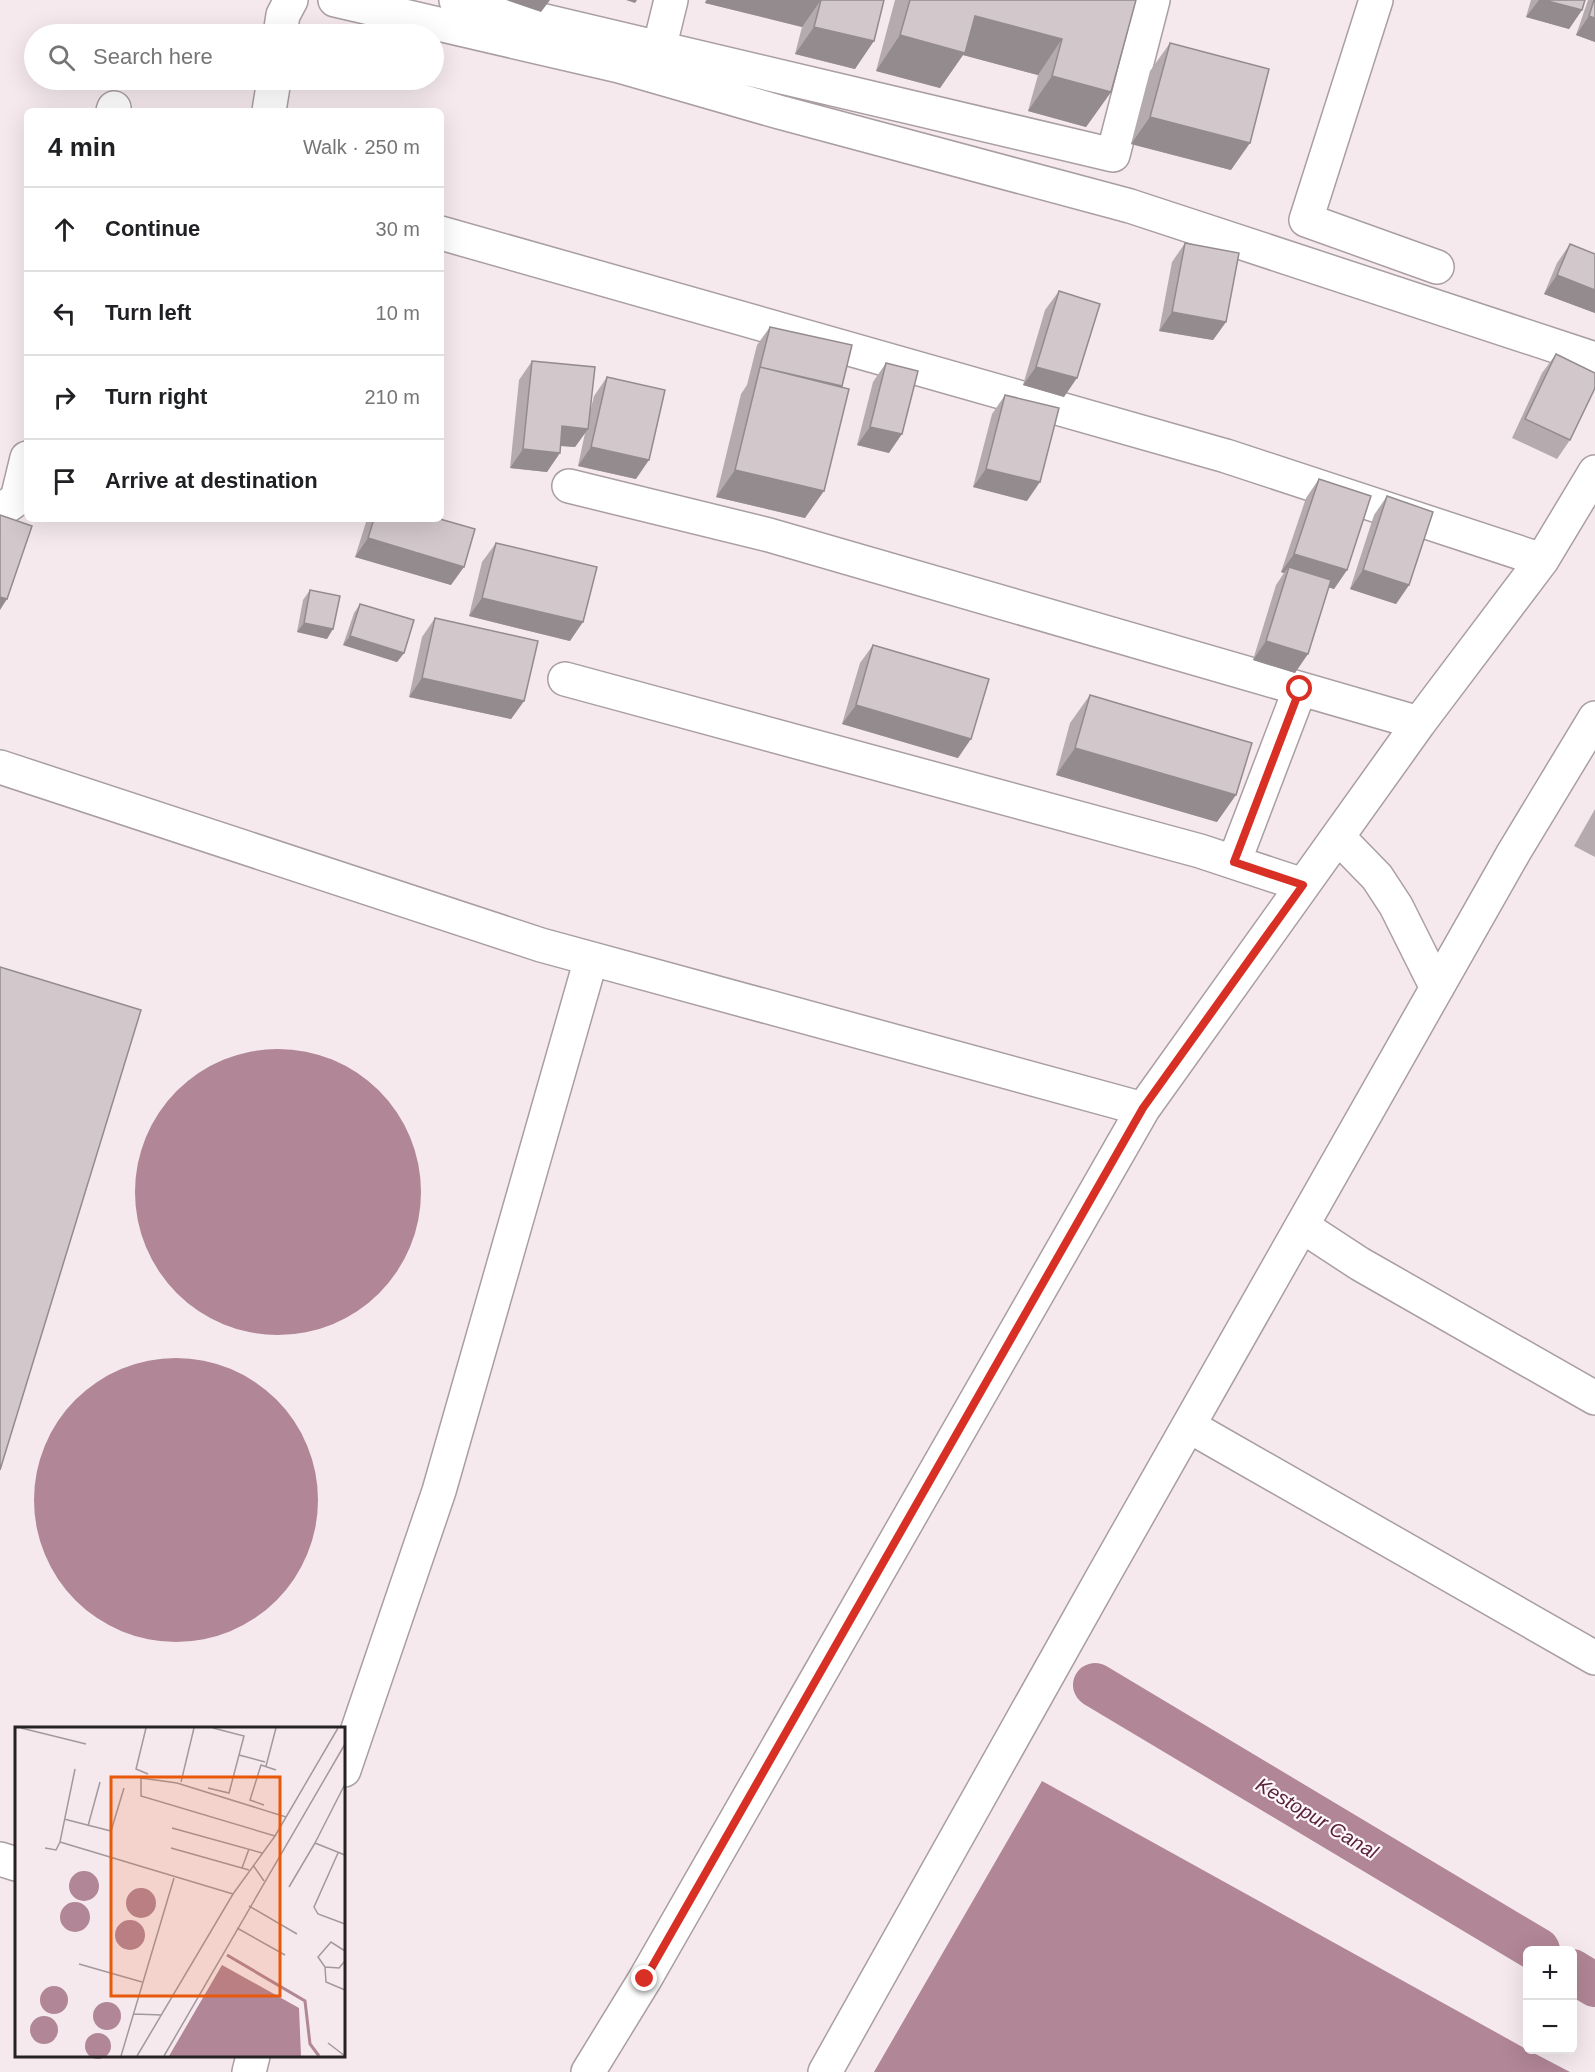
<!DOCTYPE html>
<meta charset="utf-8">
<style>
:root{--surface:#fff;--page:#f2f2f2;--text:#202124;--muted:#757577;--line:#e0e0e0}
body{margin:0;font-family:Helvetica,sans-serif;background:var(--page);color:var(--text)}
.controls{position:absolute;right:18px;bottom:18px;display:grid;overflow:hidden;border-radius:9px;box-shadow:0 6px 24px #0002}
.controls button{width:54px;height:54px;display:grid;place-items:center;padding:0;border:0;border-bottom:2px solid var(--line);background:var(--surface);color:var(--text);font:30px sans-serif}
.stop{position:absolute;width:18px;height:18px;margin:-14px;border:4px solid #d93025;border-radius:50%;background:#fff}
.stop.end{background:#d93025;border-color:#fff;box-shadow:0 2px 6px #0008}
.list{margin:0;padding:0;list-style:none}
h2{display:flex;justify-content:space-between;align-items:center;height:78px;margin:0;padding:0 24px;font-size:26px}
h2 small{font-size:20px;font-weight:400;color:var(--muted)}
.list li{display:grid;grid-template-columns:39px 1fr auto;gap:18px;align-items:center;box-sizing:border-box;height:84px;padding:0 24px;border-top:2px solid var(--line)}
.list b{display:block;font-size:22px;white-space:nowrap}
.list em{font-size:20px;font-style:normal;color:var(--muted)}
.icon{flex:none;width:33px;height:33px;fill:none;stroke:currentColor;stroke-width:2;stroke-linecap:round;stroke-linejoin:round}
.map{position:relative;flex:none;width:1595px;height:2072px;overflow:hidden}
.search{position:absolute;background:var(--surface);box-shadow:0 6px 24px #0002;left:24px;top:24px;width:420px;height:66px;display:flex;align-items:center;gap:15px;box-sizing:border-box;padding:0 21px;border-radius:33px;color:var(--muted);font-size:22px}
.panel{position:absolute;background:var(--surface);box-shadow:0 6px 24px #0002;left:24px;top:108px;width:420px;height:414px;border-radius:9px}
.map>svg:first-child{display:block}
.water{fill:#b18697}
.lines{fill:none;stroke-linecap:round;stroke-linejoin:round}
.canal{stroke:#b18697;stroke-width:44}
.minor-casing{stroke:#a99ea2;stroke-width:36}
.minor{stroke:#fff;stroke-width:33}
.wall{fill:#b5abaf}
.shaded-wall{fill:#938b8e}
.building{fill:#d2c7cb;stroke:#938b8e;stroke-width:1.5}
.route{stroke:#d93025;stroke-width:8}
.labels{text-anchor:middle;stroke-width:4.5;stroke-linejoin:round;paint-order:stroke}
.water-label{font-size:20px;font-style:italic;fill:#5a233d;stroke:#fff8fa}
.inset-river{fill:none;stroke:#b18697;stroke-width:3}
.inset-road{fill:none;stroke:#a2999c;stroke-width:1.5}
.view{fill:#e8590c;fill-opacity:0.15;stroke:#e8590c;stroke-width:3}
.inset-edge{fill:none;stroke:#262223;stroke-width:3}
</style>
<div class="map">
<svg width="1595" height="2072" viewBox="0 0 1595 2072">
<rect width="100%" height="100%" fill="#f5e9ed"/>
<path class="water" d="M135 1192a143 143 0 1 1 286 0a143 143 0 1 1-286 0Z
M34 1500a142 142 0 1 1 284 0a142 142 0 1 1-284 0Z
M 1042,1781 L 1528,2050 L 1570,2072 L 874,2072 Z"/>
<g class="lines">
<path class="canal" d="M 1095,1685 L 1538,1950
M 1572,1971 L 1595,1985"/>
<g class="minor-casing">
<path id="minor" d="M 335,0 L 619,66 L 779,112 L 1130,206 L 1595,359
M 456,0 L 1113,155 L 1153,0
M 1376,0 L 1306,220 L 1437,267
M 280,34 L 283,15 L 291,0
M 659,49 L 671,0
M 113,111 L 114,108
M 269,111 L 274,80
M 441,233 L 1226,456 L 1542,560
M 569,486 L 769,535 L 1419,723
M 0,511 L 17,499 L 27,458
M 565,679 L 1200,851 L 1303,885
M 0,767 L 541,945 L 1143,1109
M 1338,837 L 1377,877 L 1396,906 L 1437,988
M 1234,862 L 1300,689
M 1302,1226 L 1360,1264 L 1595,1398
M 1189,1426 L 1595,1658
M 344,1770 L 439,1491 L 591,959
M 0,1859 L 16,1864
M 249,2072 L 253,2056
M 588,2072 L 645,1979 L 1143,1109 L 1419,723 L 1542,560 L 1595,472
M 825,2072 L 1102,1578 L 1514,852 L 1595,718"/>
</g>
<use href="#minor" class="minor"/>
</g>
<path class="wall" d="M 706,0 L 884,0 L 855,69 L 795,54 L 802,27 L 705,3 Z
M 895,0 L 1136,0 L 1111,92 L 1086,127 L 1028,111 L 1038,75 L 963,55 L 940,88 L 876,71 Z
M 1531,0 L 1585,0 L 1582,10 L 1569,29 L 1526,17 Z
M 1588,0 L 1595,0 L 1595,42 L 1576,35 Z
M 1170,43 L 1231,170 L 1131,144 L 1150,71 Z
M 1185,243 L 1226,322 L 1213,340 L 1159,331 L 1172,262 Z
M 1570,244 L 1595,254 L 1595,313 L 1544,294 L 1557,263 Z
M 1059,291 L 1064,397 L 1023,385 L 1045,310 Z
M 770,327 L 842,386 L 805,518 L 716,497 L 741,394 L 747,385 L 757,345 Z
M 1556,354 L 1570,440 L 1557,459 L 1512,438 L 1542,373 Z
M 532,361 L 590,412 L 594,396 L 607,377 L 636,479 L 578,466 L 585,433 L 575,447 L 560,446 L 547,472 L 510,468 L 519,380 Z
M 886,363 L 889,453 L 857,445 L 873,382 Z
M 1005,395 L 1027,501 L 973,487 L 992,414 Z
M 1319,479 L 1347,570 L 1334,589 L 1328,587 L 1295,673 L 1253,660 L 1276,585 L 1284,573 L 1281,572 L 1306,498 Z
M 1387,496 L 1409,585 L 1396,604 L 1350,589 L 1374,515 Z
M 367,519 L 440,519 L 451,585 L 355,557 Z
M 496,543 L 570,641 L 469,616 L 482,562 Z
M 310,590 L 327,639 L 297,632 L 303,600 Z
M 360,604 L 404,653 L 397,662 L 343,645 L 354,613 Z
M 435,618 L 524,701 L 511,719 L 409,697 L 422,637 Z
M 873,645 L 958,758 L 842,724 L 860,663 Z
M 1090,695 L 1217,822 L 1056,775 L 1070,723 Z
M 1595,809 L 1595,857 L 1574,846 Z"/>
<path class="shaded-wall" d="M 506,0 L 550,0 L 541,12 Z
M 626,0 L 637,0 L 635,3 Z
M 707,0 L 821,0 L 802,27 L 705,3 Z
M 1539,0 L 1544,0 L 1582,10 L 1569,29 L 1526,17 Z
M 975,16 L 1062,39 L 1038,75 L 963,55 L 940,88 L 876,71 L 900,35 Z
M 1589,16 L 1595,18 L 1595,42 L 1576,35 Z
M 814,27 L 874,41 L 855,69 L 795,54 Z
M 1052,76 L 1111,92 L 1086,127 L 1028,111 Z
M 1150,117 L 1250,143 L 1231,170 L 1131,144 Z
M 1557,275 L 1595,290 L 1595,313 L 1544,294 Z
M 1172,312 L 1226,322 L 1213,340 L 1159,331 Z
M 1036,367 L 1077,378 L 1064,397 L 1023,385 Z
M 562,426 L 588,429 L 575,447 L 549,445 Z
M 870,427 L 902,434 L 889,453 L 857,445 Z
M 591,447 L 649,460 L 636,479 L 578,466 Z
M 523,449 L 560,453 L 547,472 L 510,468 Z
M 986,469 L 1040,482 L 1027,501 L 973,487 Z
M 735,470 L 824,491 L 805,518 L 716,497 Z
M 368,538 L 464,567 L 451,585 L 355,557 Z
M 1294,554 L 1347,570 L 1334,589 L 1287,574 L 1289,567 L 1284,573 L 1281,572 Z
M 1363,570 L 1409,585 L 1396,604 L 1350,589 Z
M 0,597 L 7,599 L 0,610 Z
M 482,598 L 583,622 L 570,641 L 469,616 Z
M 304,623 L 333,629 L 327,639 L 297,632 Z
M 350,636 L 404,653 L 397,662 L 343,645 Z
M 1266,641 L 1308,654 L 1295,673 L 1253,660 Z
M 422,678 L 524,701 L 511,719 L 409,697 Z
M 856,705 L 971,739 L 958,758 L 842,724 Z
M 1075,748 L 1236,795 L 1217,822 L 1056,775 Z"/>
<path class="building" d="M 821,0 L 884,0 L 874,41 L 814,27 Z
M 910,0 L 1136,0 L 1111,92 L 1052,76 L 1062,39 L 975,16 L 965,53 L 900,35 Z
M 1544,0 L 1585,0 L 1582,10 Z
M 1594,0 L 1595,0 L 1595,18 L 1589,16 Z
M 1170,43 L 1269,69 L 1250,143 L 1150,117 Z
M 1185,243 L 1239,253 L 1226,322 L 1172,312 Z
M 1570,244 L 1595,254 L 1595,290 L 1557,275 Z
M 1059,291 L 1100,304 L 1077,378 L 1036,367 Z
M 770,327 L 852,345 L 842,386 L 760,367 Z
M 1556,354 L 1595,373 L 1595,388 L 1570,440 L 1525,419 Z
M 532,361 L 595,367 L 588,429 L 562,426 L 560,453 L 523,449 Z
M 886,363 L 918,371 L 902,434 L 870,427 Z
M 760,367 L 849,389 L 824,491 L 735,470 Z
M 607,377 L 665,390 L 649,460 L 591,447 Z
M 1005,395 L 1059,408 L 1040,482 L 986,469 Z
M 1319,479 L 1371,496 L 1347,570 L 1294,554 Z
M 1387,496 L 1433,512 L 1409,585 L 1363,570 Z
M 0,515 L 32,526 L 7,599 L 0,597 Z
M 374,519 L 440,519 L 475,529 L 464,567 L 368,538 Z
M 496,543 L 597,567 L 583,622 L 482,598 Z
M 1289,567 L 1331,580 L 1308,654 L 1266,641 Z
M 310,590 L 340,596 L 333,629 L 304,623 Z
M 360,604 L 414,620 L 404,653 L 350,636 Z
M 435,618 L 538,641 L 524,701 L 422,678 Z
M 873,645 L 989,679 L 971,739 L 856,705 Z
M 1090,695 L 1252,743 L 1236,795 L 1075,748 Z
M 0,967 L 141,1010 L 0,1470 Z"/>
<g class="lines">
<path class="route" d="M 645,1979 L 1143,1108 L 1303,885 L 1234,862 L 1300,689"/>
</g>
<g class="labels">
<g class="water-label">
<text transform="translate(1317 1818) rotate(31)" y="7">Kestopur Canal</text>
</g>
</g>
<g transform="translate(15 1727)">
<rect width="330" height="330" fill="#f5e9ed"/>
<path d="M54 159a15 15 0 1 1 30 0a15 15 0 1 1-30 0ZM111 176a15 15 0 1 1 30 0a15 15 0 1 1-30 0ZM45 190a15 15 0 1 1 30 0a15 15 0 1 1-30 0ZM100 208a15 15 0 1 1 30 0a15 15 0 1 1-30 0ZM 207,238 L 284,281 L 286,329 L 154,329 ZM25 273a14 14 0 1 1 28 0a14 14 0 1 1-28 0ZM78 289a14 14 0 1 1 28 0a14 14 0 1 1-28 0ZM15 303a14 14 0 1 1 28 0a14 14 0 1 1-28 0ZM70 319a13 13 0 1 1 26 0a13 13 0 1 1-26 0Z" fill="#b18697"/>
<path class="inset-river" d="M 212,228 L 290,274 L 295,317 L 304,329"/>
<path class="inset-road" d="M 6,1 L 71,17M 131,1 L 121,42 L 133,47M 224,28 L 250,35M 251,39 L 261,1M 166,55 L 179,1M 330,57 L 300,116 L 330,128M 193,61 L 214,66 L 229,9 L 198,1M 249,78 L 235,73 L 246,38 L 261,43M 49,92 L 96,104 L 109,61M 73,99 L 85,55M 157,101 L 247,126M 260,109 L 126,69 L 126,51 L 162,56 L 271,90M 45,115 L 218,167M 30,121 L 41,123 L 45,115 L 60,42M 156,121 L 234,143M 323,126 L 299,180 L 303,187 L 330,197M 238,138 L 249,154M 227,141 L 234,122M 274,160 L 300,116M 234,179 L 282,207M 222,201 L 270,228M 330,224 L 316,215 L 303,230 L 310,240 L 311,255 L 330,263M 64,237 L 127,255M 310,240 L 324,241 L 330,234M 119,287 L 147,288M 313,316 L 330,329M 106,329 L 159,151M 122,329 L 218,167 L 260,109 L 323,1M 149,329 L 330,17"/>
<path class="view" d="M 96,50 L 265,50 L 265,269 L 96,269 Z"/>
<rect width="330" height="330" class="inset-edge"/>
</g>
</svg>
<div class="controls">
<button>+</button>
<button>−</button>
</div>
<div class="stop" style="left:1300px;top:689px"></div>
<div class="stop end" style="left:645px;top:1979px"></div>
<div class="search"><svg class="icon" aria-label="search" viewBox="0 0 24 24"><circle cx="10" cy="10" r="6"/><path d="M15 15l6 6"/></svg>Search here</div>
<section class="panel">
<h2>4 min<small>Walk · 250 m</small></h2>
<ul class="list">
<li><svg class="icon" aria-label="ahead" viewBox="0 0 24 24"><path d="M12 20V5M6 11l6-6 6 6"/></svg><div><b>Continue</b></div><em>30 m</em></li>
<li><svg class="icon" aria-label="left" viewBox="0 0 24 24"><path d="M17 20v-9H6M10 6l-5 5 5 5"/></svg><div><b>Turn left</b></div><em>10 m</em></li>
<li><svg class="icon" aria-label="right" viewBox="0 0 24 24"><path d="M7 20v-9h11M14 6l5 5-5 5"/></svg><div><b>Turn right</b></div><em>210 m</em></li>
<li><svg class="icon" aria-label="arrive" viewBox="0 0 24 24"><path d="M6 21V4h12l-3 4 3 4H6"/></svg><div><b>Arrive at destination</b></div></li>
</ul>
</section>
</div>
